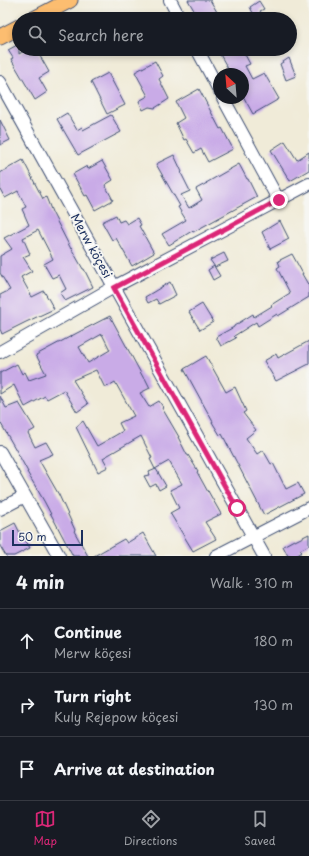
<!DOCTYPE html>
<meta charset="utf-8">
<style>
:root{--surface:#171b24;--page:#20242c;--text:#f1f3f6;--muted:#9ea1a6;--line:#363941;--accent:#db2777}
body{margin:0;font-family:"Playpen Sans",sans-serif;background:var(--page);color:var(--text)}
.compass{position:absolute;left:213px;top:68px;width:36px;height:36px;border-radius:50%;background:var(--surface);box-shadow:0 2px 6px #0003;rotate:334deg}
.scale{position:absolute;left:12px;bottom:10px;width:71px;box-sizing:border-box;padding-left:4px;border:2px solid #1b2f5e;border-top:0;font-size:11px;line-height:14px;white-space:nowrap;color:#1b2f5e;-webkit-text-stroke:3px #f6f6f2;paint-order:stroke}
.stop{position:absolute;width:12px;height:12px;margin:-9px;border:3px solid #db2777;border-radius:50%;background:#fff}
.stop.end{background:#db2777;border-color:#fff;box-shadow:0 1px 4px #0008}
.list{margin:0;padding:0;list-style:none}
h2{display:flex;justify-content:space-between;align-items:center;height:52px;margin:0;padding:0 16px;font-size:17px}
h2 small{font-size:13px;font-weight:400;color:var(--muted)}
.list li{display:grid;grid-template-columns:26px 1fr auto;gap:12px;align-items:center;box-sizing:border-box;height:64px;padding:0 16px;border-top:1px solid var(--line)}
.list b{display:block;font-size:15px;white-space:nowrap}
.list p{margin:0;font-size:13px;white-space:nowrap;color:var(--muted)}
.list em{font-size:13px;font-style:normal;color:var(--muted)}
.icon{flex:none;width:22px;height:22px;fill:none;stroke:currentColor;stroke-width:2;stroke-linecap:round;stroke-linejoin:round}
.map{position:relative;flex:none;width:309px;height:556px;overflow:hidden}
.search{position:absolute;background:var(--surface);box-shadow:0 2px 6px #0003;left:12px;right:12px;top:12px;height:44px;display:flex;align-items:center;gap:10px;box-sizing:border-box;padding:0 14px;border-radius:22px;color:var(--muted);font-size:15px}
.sheet{height:244px;background:var(--surface)}
nav{display:flex;justify-content:space-around;align-items:center;box-sizing:border-box;height:56px;border-top:1px solid var(--line);background:var(--surface);font-size:11px;color:var(--muted)}
nav a{display:grid;justify-items:center;gap:2px}
nav .on{color:var(--accent)}
.map>svg:first-child{display:block}
.building{fill:#c9abe7;fill-rule:evenodd}
.lines{fill:none;stroke-linecap:round;stroke-linejoin:round}
.minor-casing{stroke:#3b4b70;stroke-width:14}
.major-casing{stroke:#3b4b70;stroke-width:17}
.minor{stroke:#fff;stroke-width:12}
.major{stroke:#fcbd6f;stroke-width:15}
.route{stroke:#db2777;stroke-width:5}
.labels{text-anchor:middle;stroke-width:4;stroke-linejoin:round;paint-order:stroke}
.street-label{font-size:12px;fill:#1b2f5e;stroke:#f6f6f2}
</style>
<div class="map">
<svg width="309" height="556" viewBox="0 0 309 556">
<rect width="100%" height="100%" fill="#f6f6f2"/>
<filter id="ink" filterUnits="userSpaceOnUse"><feTurbulence type="fractalNoise" baseFrequency=".025" numOctaves="2"/><feDisplacementMap in="SourceGraphic" scale="8" xChannelSelector="R" yChannelSelector="G"/><feConvolveMatrix kernelMatrix="1 2 1 2 8 2 1 2 1" color-interpolation-filters="sRGB"/></filter>
<filter id="wash" filterUnits="userSpaceOnUse"><feTurbulence type="fractalNoise" baseFrequency=".012" numOctaves="4" result="noise"/><feDisplacementMap in="SourceGraphic" scale="16" xChannelSelector="R" yChannelSelector="G"/><feGaussianBlur stdDeviation="0.9" result="paint"/><feColorMatrix in="noise" values="0 0 0 0 0 0 0 0 0 0 0 0 0 0 0 0 0 1.4 0 .05"/><feComposite in="paint" operator="in"/></filter>
<g filter="url(#wash)">
<rect width="100%" height="100%" fill="#f0ebd8"/>
<g id="blocks">
<path class="building" d="M 188,0 L 210,0 L 221,19 L 199,19 Z
M 259,1 L 264,9 L 260,11 L 263,16 L 259,19 L 244,19 L 253,13 L 250,7 Z
M 19,44 L 19,54 L 27,49 L 36,49 L 49,72 L 39,78 L 47,92 L 35,100 L 11,59 L 13,58 L 8,50 Z
M 217,49 L 242,49 L 250,64 L 245,66 L 252,79 L 264,73 L 279,99 L 253,114 L 243,96 L 243,74 L 231,74 Z
M 289,58 L 296,76 L 286,80 L 280,64 Z
M 155,61 L 163,76 L 159,79 L 169,99 L 155,108 L 149,107 L 143,110 L 139,101 L 148,96 L 135,72 Z
M 108,73 L 125,105 L 107,114 L 91,82 Z
M 199,89 L 220,129 L 222,128 L 233,149 L 208,162 L 201,149 L 194,153 L 186,139 L 184,140 L 176,123 L 184,118 L 176,102 Z
M 67,113 L 77,130 L 82,127 L 83,130 L 111,115 L 121,132 L 78,155 L 57,119 Z
M 0,120 L 10,140 L 0,145 Z
M 285,141 L 297,160 L 309,152 L 309,170 L 290,181 L 271,150 Z
M 174,155 L 182,172 L 181,173 L 190,191 L 181,195 L 189,208 L 202,200 L 196,189 L 207,183 L 206,183 L 239,164 L 247,179 L 248,179 L 257,197 L 193,232 L 192,231 L 169,245 L 162,234 L 186,220 L 178,207 L 180,206 L 156,164 Z
M 23,160 L 43,199 L 46,197 L 52,212 L 71,249 L 71,248 L 83,269 L 84,269 L 93,287 L 65,301 L 60,293 L 66,289 L 59,275 L 52,278 L 44,264 L 53,259 L 38,230 L 23,238 L 30,254 L 23,257 L 32,271 L 21,277 L 32,297 L 44,291 L 54,309 L 26,322 L 2,334 L 0,329 L 0,295 L 10,290 L 0,273 L 0,256 L 12,249 L 4,238 L 29,225 L 22,209 L 26,207 L 18,191 L 5,198 L 0,189 L 0,173 Z
M 102,161 L 113,180 L 105,185 L 113,200 L 95,210 L 87,195 L 85,196 L 73,174 L 87,166 L 88,169 Z
M 116,215 L 119,222 L 124,220 L 127,224 L 137,218 L 141,225 L 139,226 L 154,253 L 132,266 L 116,238 L 112,240 L 102,222 Z
M 280,221 L 289,239 L 270,249 L 262,232 Z
M 224,253 L 228,261 L 215,267 L 210,260 Z
M 292,254 L 303,274 L 302,274 L 309,286 L 309,297 L 278,316 L 277,314 L 258,326 L 256,322 L 234,336 L 236,338 L 221,346 L 216,337 L 234,327 L 234,326 L 253,314 L 254,317 L 272,306 L 271,305 L 290,293 L 277,268 L 280,266 L 278,261 Z
M 214,266 L 220,276 L 213,280 L 208,270 Z
M 170,282 L 176,295 L 159,304 L 156,299 L 148,303 L 145,297 Z
M 202,304 L 213,322 L 200,330 L 189,312 Z
M 110,316 L 144,379 L 145,378 L 150,388 L 140,393 L 149,407 L 159,401 L 163,407 L 162,408 L 179,437 L 178,437 L 187,455 L 188,455 L 198,471 L 197,472 L 208,492 L 208,491 L 221,514 L 205,522 L 216,539 L 193,551 L 170,513 L 179,508 L 170,490 L 182,484 L 169,461 L 155,469 L 150,459 L 152,458 L 141,436 L 103,458 L 108,467 L 98,472 L 76,427 L 83,421 L 97,446 L 123,431 L 119,423 L 134,416 L 115,382 L 105,388 L 96,370 L 73,380 L 88,404 L 77,412 L 64,390 L 47,399 L 45,396 L 25,407 L 14,385 L 0,394 L 0,373 L 17,364 L 22,374 L 25,372 L 29,380 L 46,374 L 36,355 L 77,333 ZM 102,334 L 110,350 L 88,363 L 79,347 Z
M 309,341 L 309,364 L 276,381 L 264,361 L 276,354 L 278,358 Z
M 206,356 L 226,392 L 235,387 L 246,411 L 243,413 L 256,430 L 246,438 L 257,454 L 263,450 L 271,464 L 273,463 L 286,489 L 298,483 L 304,494 L 264,515 L 222,434 L 220,435 L 212,422 L 213,422 L 184,369 Z
M 0,396 L 6,408 L 19,403 L 35,429 L 28,433 L 35,447 L 46,442 L 53,454 L 39,460 L 59,495 L 75,530 L 74,531 L 88,556 L 73,556 L 44,501 L 27,472 L 28,472 L 16,450 L 0,422 Z
M 156,469 L 166,486 L 159,490 L 156,484 L 150,487 L 144,476 L 150,475 L 149,472 Z
M 15,523 L 21,535 L 22,534 L 30,548 L 14,556 L 6,556 L 0,546 L 0,531 Z
M 143,533 L 156,556 L 94,556 L 124,539 L 127,543 Z
M 309,534 L 309,545 L 300,550 L 302,552 L 296,556 L 288,556 L 283,546 L 294,540 L 295,541 Z"/>
</g>
</g>
<g filter="url(#ink)">
<use href="#blocks" fill-opacity="0" stroke="#3b4b70" stroke-width="1"/>
<g class="lines">
<g class="minor-casing">
<path id="minor" d="M 170,0 L 180,19
M 197,49 L 219,90
M 0,82 L 264,556
M 223,98 L 279,201
M 0,352 L 114,287 L 309,184
M 0,452 L 59,556
M 0,509 L 25,496
M 216,556 L 309,508"/>
</g>
<g class="major-casing">
<path id="major" d="M 34,19 L 70,0
M 0,37 L 19,27"/>
</g>
<use href="#minor" class="minor"/>
<use href="#major" class="major"/>
</g>
</g>
<g class="lines" filter="url(#ink)">
<path class="route" d="M 237,508 L 114,288 L 279,200"/>
</g>
<g class="labels">
<g class="street-label">
<text transform="translate(91 246) rotate(61)" y="4">Merw köçesi</text>
</g>
</g>
</svg>
<svg class="compass" viewBox="-18 -18 36 36"><path d="M0-13l5 13h-10z" fill="#e53935"/><path d="M0 13l5-13h-10z" fill="#9ea1a6"/></svg>
<div class="scale">50 m</div>
<div class="stop" style="left:237px;top:508px"></div>
<div class="stop end" style="left:279px;top:200px"></div>
<div class="search"><svg class="icon" aria-label="search" viewBox="0 0 24 24"><circle cx="10" cy="10" r="6"/><path d="M15 15l6 6"/></svg>Search here</div>
</div>
<section class="sheet">
<h2>4 min<small>Walk · 310 m</small></h2>
<ul class="list">
<li><svg class="icon" aria-label="ahead" viewBox="0 0 24 24"><path d="M12 20V5M6 11l6-6 6 6"/></svg><div><b>Continue</b><p>Merw köçesi</p></div><em>180 m</em></li>
<li><svg class="icon" aria-label="right" viewBox="0 0 24 24"><path d="M7 20v-9h11M14 6l5 5-5 5"/></svg><div><b>Turn right</b><p>Kuly Rejepow köçesi</p></div><em>130 m</em></li>
<li><svg class="icon" aria-label="arrive" viewBox="0 0 24 24"><path d="M6 21V4h12l-3 4 3 4H6"/></svg><div><b>Arrive at destination</b></div></li>
</ul>
</section>
<nav>
<a class="on"><svg class="icon" aria-label="map" viewBox="0 0 24 24"><path d="M3 6l6-2 6 2 6-2v14l-6 2-6-2-6 2zM9 4v14M15 6v14"/></svg>Map</a>
<a><svg class="icon" aria-label="directions" viewBox="0 0 24 24"><path d="M12 3l9 9-9 9-9-9zM9 14v-3h6M13 9l2 2-2 2"/></svg>Directions</a>
<a><svg class="icon" aria-label="saved" viewBox="0 0 24 24"><path d="M7 4h10v16l-5-4-5 4z"/></svg>Saved</a>
</nav>
